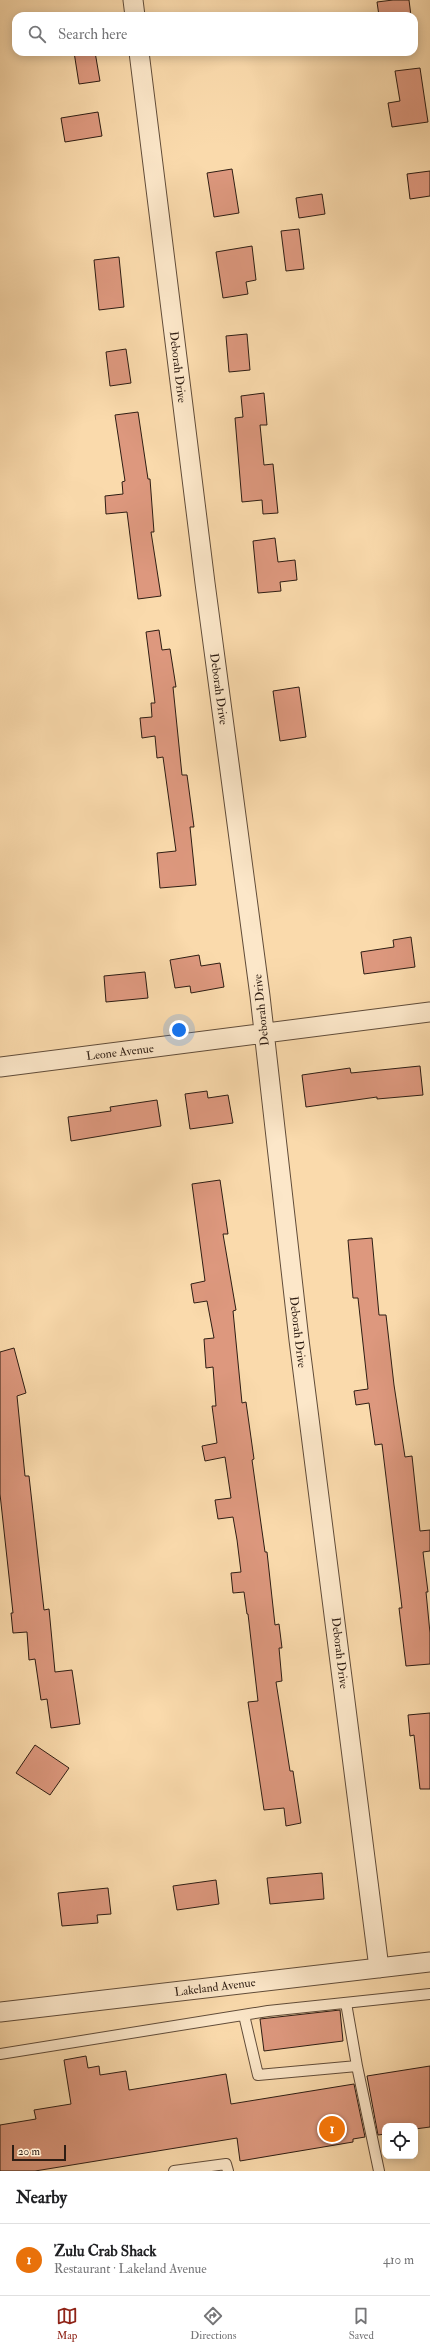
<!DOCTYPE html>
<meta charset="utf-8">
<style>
:root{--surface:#fff;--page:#f6f6f6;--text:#202124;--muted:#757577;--line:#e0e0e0;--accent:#8f2418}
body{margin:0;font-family:"IM FELL Double Pica",serif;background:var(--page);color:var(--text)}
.controls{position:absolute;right:12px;bottom:12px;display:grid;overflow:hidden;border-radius:8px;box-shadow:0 2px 10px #0003}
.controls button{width:36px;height:36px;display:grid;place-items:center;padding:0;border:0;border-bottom:1px solid var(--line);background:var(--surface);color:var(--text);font:20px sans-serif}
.scale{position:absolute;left:12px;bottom:10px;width:54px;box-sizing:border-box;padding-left:4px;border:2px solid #2e1d13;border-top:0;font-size:11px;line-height:14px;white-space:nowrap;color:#2e1d13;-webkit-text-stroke:3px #fce7c9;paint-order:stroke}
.you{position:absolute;left:179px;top:1030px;width:14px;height:14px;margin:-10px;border:3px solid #fff;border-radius:50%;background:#1a73e8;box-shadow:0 0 0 6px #1a73e833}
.badge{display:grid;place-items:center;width:26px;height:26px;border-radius:50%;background:var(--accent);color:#fff;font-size:13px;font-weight:700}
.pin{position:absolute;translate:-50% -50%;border:2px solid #fff;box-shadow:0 1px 4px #0006}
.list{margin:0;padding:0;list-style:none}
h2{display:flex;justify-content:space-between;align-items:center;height:52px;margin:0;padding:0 16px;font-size:17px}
h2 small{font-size:13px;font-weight:400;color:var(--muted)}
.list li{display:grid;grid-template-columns:26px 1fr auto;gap:12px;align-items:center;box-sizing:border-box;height:72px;padding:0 16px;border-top:1px solid var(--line)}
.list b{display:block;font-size:15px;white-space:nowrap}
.list p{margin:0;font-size:13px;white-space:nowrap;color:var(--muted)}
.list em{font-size:13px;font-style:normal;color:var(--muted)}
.icon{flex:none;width:22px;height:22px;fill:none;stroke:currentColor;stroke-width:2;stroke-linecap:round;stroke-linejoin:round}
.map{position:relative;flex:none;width:430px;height:2171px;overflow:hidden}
.search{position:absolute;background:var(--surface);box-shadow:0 2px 10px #0003;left:12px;right:12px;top:12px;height:44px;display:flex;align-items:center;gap:10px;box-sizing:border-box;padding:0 14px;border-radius:12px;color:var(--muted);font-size:15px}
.sheet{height:124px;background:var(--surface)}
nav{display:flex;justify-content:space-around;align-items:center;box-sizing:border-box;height:56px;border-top:1px solid var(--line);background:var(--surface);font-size:11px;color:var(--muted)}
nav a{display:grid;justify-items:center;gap:2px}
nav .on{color:var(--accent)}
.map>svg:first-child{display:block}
.building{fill:#dd987e;stroke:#2e1d13}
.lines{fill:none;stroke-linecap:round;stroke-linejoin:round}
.lane-casing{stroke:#614c39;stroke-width:12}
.street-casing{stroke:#614c39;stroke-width:21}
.lane{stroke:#fce7c9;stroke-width:10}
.street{stroke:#fce7c9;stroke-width:19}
.labels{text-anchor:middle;stroke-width:3;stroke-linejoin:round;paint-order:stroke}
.street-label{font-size:12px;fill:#2e1d13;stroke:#fce7c9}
</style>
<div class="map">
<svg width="430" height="2171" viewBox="0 0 430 2171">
<rect width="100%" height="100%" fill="#fadaac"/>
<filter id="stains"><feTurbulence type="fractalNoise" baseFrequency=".005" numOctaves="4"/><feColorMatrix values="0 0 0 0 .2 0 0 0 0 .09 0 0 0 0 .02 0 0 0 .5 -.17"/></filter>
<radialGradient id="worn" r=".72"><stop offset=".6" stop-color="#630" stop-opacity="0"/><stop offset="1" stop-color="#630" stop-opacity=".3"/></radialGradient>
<path class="building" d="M 393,0 L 409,0 L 411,16 L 379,16 L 377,2 Z
M 74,52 L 95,52 L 100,81 L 79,84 Z
M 420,68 L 428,122 L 392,127 L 388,103 L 400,101 L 395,71 Z
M 98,112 L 102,136 L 65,142 L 61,118 Z
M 232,169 L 239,213 L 214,217 L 207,173 Z
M 430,171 L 430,196 L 410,199 L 407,174 Z
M 322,194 L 325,214 L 299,218 L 296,198 Z
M 299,229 L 304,269 L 286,271 L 281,231 Z
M 252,246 L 256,280 L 246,282 L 248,294 L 223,298 L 216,252 Z
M 119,257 L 124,307 L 99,310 L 94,260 Z
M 247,334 L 250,370 L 229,372 L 226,336 Z
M 126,349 L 131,383 L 110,386 L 106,352 Z
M 264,393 L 267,425 L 260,425 L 264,465 L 273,464 L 278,513 L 263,514 L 262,500 L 242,502 L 235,418 L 243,417 L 241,396 Z
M 138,412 L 148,479 L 150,479 L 154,532 L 151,532 L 161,596 L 138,599 L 127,512 L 106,514 L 105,496 L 123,494 L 122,482 L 125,481 L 115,415 Z
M 275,538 L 278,562 L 295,560 L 297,580 L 280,582 L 281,591 L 258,593 L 253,541 Z
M 159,630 L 162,650 L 170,649 L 176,687 L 173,687 L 182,775 L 187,775 L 194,827 L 190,827 L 196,885 L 160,888 L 157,853 L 176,851 L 163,757 L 157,758 L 155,736 L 142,738 L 140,718 L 152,717 L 151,703 L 155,703 L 146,632 Z
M 299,687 L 306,737 L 280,741 L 273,691 Z
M 411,937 L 415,967 L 364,974 L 361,952 L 394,947 L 393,940 Z
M 199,955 L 201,966 L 220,963 L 224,987 L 191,993 L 190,986 L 175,988 L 170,960 Z
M 145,972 L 148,998 L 106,1002 L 104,976 Z
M 420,1066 L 423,1095 L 377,1099 L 377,1097 L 306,1107 L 302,1075 L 350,1068 L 351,1073 Z
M 207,1091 L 208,1098 L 228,1095 L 233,1123 L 190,1129 L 185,1094 Z
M 157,1100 L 161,1126 L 71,1141 L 68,1117 L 111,1111 L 110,1107 Z
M 220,1180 L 228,1234 L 223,1234 L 236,1310 L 233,1311 L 242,1403 L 246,1402 L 254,1459 L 252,1460 L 265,1552 L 267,1552 L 275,1625 L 279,1624 L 282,1648 L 279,1648 L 282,1681 L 276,1682 L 290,1771 L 293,1771 L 301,1823 L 286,1826 L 284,1808 L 264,1810 L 248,1702 L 258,1701 L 248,1614 L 247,1614 L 244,1592 L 233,1593 L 231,1573 L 241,1572 L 237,1540 L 233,1517 L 218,1519 L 215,1500 L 231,1498 L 225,1457 L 205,1461 L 202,1446 L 217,1443 L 212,1406 L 216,1406 L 213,1367 L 206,1368 L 204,1339 L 214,1338 L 207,1301 L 194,1303 L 191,1284 L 205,1281 L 192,1184 Z
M 372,1238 L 379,1315 L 386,1315 L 394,1385 L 405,1457 L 412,1456 L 420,1531 L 430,1530 L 430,1551 L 423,1552 L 428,1592 L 426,1592 L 430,1633 L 430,1664 L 406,1666 L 399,1608 L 402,1608 L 382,1444 L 375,1445 L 369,1403 L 356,1405 L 354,1391 L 368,1389 L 358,1298 L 353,1298 L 348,1240 Z
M 14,1348 L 26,1393 L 17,1396 L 25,1476 L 29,1476 L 44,1610 L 49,1609 L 55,1672 L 72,1670 L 80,1724 L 51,1728 L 47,1699 L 41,1700 L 35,1659 L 29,1660 L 27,1632 L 13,1633 L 11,1613 L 13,1613 L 0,1494 L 0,1352 Z
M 430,1713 L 430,1789 L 420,1789 L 414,1735 L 410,1736 L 408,1715 Z
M 35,1745 L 69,1768 L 50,1795 L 16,1773 Z
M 322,1873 L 324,1899 L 270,1904 L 267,1878 Z
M 216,1880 L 219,1904 L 177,1910 L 173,1886 Z
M 108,1888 L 111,1914 L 97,1915 L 98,1923 L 62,1926 L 58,1893 Z
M 340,2010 L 343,2041 L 264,2051 L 260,2019 Z
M 86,2056 L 88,2068 L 99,2066 L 100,2075 L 126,2071 L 129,2090 L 226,2074 L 231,2104 L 354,2084 L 365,2137 L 353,2139 L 353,2142 L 240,2161 L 237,2138 L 35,2171 L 0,2171 L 0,2125 L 36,2119 L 34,2110 L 71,2104 L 64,2060 Z
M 430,2066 L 430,2127 L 415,2129 L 415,2126 L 385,2126 L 385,2134 L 378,2135 L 367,2076 Z"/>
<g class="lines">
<g class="lane-casing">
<path id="lane" d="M 346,2003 L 357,2066
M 244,2015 L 258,2075 L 357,2066 L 379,2171
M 0,2054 L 268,2011 L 430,1994
M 174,2171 L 226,2164 L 228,2171"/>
</g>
<g class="street-casing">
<path id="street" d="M 133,0 L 135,16
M 139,52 L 205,583 L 260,996 L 299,1340 L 379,1968
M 0,1067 L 430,1012
M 0,2012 L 430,1962"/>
</g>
<use href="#lane" class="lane"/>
<use href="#street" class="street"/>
</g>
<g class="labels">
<g class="street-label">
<text transform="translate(178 367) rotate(83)" y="4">Deborah Drive</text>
<text transform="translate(219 689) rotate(82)" y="4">Deborah Drive</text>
<text transform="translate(261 1010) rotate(-96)" y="4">Deborah Drive</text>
<text transform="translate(120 1052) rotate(-7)" y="4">Leone Avenue</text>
<text transform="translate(298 1332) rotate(83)" y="4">Deborah Drive</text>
<text transform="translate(340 1653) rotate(83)" y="4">Deborah Drive</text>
<text transform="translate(215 1987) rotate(-7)" y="4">Lakeland Avenue</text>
</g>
</g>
<rect width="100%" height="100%" filter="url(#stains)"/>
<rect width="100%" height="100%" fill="url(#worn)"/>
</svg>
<div class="controls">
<button><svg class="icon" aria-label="locate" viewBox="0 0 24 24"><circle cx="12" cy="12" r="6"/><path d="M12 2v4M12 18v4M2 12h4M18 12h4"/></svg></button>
</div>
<div class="scale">20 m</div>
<div class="you"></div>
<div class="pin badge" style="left:332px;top:2129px;background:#e8710a">1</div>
<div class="search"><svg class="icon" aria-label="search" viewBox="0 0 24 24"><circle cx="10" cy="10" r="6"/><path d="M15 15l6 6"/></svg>Search here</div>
</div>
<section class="sheet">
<h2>Nearby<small></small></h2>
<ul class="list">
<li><span class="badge" style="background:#e8710a">1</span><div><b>Zulu Crab Shack</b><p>Restaurant · Lakeland Avenue</p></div><em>410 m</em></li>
</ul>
</section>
<nav>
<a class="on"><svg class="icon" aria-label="map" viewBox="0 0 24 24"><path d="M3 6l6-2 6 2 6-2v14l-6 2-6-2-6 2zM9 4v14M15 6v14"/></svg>Map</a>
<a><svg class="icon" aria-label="directions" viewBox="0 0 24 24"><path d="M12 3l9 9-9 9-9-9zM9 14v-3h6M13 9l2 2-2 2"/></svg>Directions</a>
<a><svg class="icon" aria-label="saved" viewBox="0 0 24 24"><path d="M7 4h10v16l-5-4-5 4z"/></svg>Saved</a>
</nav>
